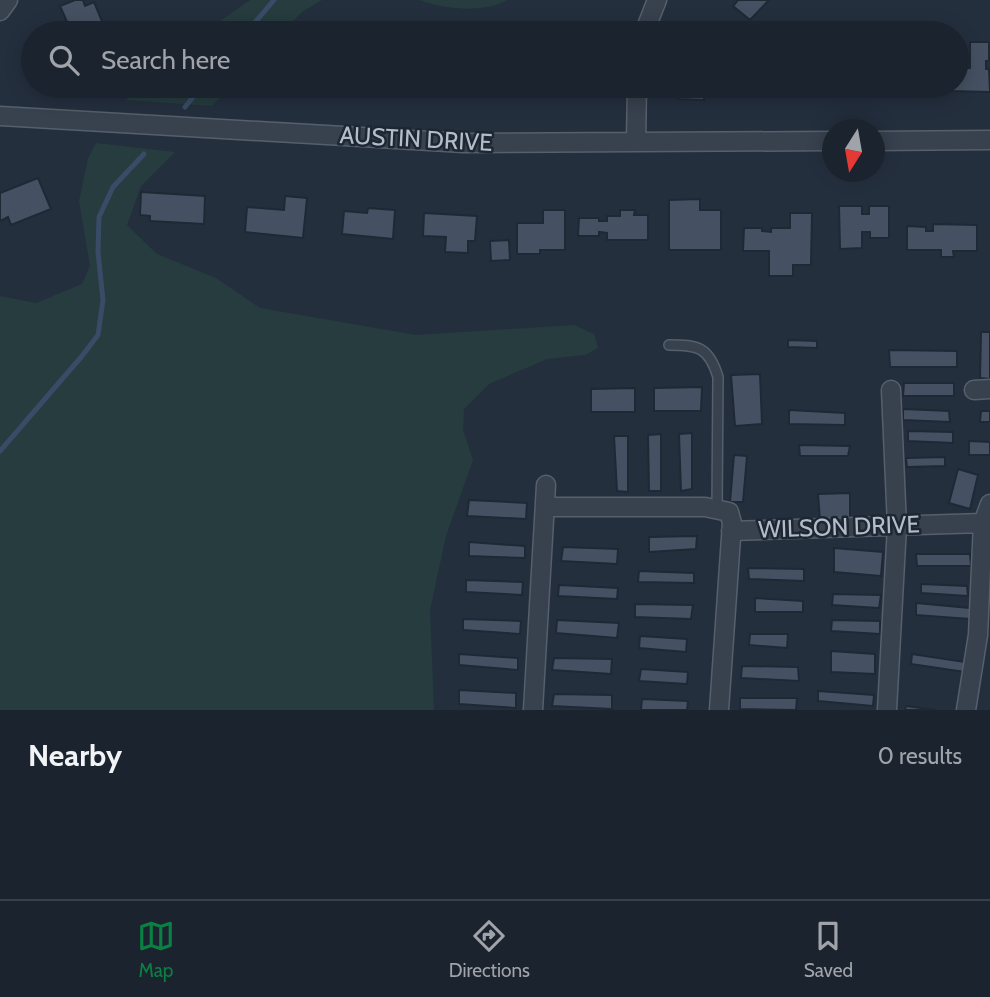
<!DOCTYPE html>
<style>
:root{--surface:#1b232e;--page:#282f3a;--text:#f1f3f6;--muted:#a0a4aa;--line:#39404a;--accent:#0b8043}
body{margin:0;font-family:Cabin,sans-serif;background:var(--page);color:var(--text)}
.compass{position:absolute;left:822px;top:119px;width:63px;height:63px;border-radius:50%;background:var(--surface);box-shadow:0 4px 18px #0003;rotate:191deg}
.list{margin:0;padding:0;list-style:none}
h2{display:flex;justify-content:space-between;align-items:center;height:91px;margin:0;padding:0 28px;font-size:30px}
h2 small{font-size:23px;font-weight:400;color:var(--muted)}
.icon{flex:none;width:38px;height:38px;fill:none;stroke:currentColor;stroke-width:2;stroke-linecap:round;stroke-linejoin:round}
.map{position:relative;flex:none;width:990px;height:710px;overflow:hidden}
.search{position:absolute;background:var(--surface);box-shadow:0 4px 18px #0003;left:21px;right:21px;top:21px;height:77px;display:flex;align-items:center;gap:18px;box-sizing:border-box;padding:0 24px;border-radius:38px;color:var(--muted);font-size:26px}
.sheet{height:189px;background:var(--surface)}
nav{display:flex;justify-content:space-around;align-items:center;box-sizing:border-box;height:98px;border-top:2px solid var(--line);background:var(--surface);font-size:19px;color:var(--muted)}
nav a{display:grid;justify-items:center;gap:4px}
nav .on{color:var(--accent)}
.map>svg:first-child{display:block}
.green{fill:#263c3f}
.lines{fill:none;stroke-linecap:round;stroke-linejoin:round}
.stream{stroke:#394c67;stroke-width:5}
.building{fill:#455162;stroke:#1f2835;stroke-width:2}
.service-casing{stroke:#565f6c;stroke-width:12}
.minor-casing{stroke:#565f6c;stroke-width:21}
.service{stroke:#38414e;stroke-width:9}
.minor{stroke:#38414e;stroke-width:18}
.labels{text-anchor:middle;stroke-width:5;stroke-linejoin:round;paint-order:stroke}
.street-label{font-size:24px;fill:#b4bcc9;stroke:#1d2633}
</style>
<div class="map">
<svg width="990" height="710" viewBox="0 0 990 710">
<rect width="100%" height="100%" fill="#242f3e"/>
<path class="green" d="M 250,0 L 322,0 L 303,11 L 281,33 L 203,33 Z
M 419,0 L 507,0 C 482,14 445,9 419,0 Z
M 139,86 L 231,86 L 212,106 L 126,100 Z
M 96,143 L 175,152 L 141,186 L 127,225 L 157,254 L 216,278 L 260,308 L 416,335 L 574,325 L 594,334 L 598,348 L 585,355 L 547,359 L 489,384 L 464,409 L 463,430 L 473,460 L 446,536 L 430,610 L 434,710 L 0,710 L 0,296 L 36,303 L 82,284 L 90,266 L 79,201 L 88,158 Z"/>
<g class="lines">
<path class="stream" d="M 246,33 L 274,0
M 185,107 L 202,86
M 0,451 L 82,356 L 98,335 L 103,300 L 98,252 L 99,217 L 113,187 L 144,154"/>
</g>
<path class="building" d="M 75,0 L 83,0 L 85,6 L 94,2 L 107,33 L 72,33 L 60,6 Z
M 738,0 L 769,0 L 750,20 L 733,6 Z
M 570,23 L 596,26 L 595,33 L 569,33 Z
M 970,42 L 989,42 L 989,61 L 986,61 L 986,69 L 989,69 L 990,92 L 949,91 L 949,86 L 957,86 L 957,68 L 970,68 Z
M 482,86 L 523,86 L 524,89 L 482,89 Z
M 562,86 L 585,86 L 584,94 L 561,91 Z
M 679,86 L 705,86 L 704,100 L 678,99 Z
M 772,86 L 791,86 L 791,91 L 772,91 Z
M 800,86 L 821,86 L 821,92 L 800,91 Z
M 38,178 L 51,209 L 11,225 L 8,217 L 0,221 L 0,193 Z
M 141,192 L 205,196 L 204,224 L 150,221 L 150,216 L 140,215 Z
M 285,196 L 307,198 L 303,238 L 245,232 L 247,207 L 284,210 Z
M 700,199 L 700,210 L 721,210 L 721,250 L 669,250 L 669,200 Z
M 839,206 L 862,206 L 862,214 L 869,214 L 869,206 L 889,206 L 889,238 L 870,238 L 870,232 L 862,232 L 862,248 L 840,249 Z
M 368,208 L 395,210 L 393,239 L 342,234 L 344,211 L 367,213 Z
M 543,210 L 565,210 L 565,250 L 540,250 L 540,254 L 517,254 L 517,223 L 543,223 Z
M 620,210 L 635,210 L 634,215 L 648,215 L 648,240 L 607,240 L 607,233 L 599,232 L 599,236 L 578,236 L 579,218 L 599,218 L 599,221 L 607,221 L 607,216 L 620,216 Z
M 424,213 L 477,216 L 475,241 L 468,241 L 468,253 L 445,252 L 446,237 L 423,236 Z
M 790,213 L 812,213 L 811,265 L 793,265 L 793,276 L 769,276 L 769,251 L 743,251 L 744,228 L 762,228 L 762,231 L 771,232 L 771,228 L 790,228 Z
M 933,224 L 977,225 L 977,251 L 953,251 L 954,257 L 941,257 L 941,250 L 907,250 L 907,226 L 926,227 L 926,231 L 933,231 Z
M 509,240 L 510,260 L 491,261 L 490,241 Z
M 981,332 L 990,332 L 990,379 L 980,378 Z
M 788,340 L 817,341 L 817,348 L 788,347 Z
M 889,350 L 957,351 L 957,367 L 890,367 Z
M 760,374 L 762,424 L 735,426 L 731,375 Z
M 904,383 L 954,383 L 954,396 L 903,396 Z
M 702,387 L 701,411 L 654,411 L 654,388 Z
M 635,388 L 635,412 L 591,412 L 591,389 Z
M 903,409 L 949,411 L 950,422 L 903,420 Z
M 789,410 L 845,413 L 845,425 L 789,424 Z
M 981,411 L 990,411 L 990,422 L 980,422 Z
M 908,431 L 953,432 L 953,443 L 908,441 Z
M 692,433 L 692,489 L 681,491 L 679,434 Z
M 661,434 L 661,491 L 649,491 L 648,435 Z
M 614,436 L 628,436 L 628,492 L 617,491 Z
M 969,441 L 990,442 L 990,455 L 969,455 Z
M 799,445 L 850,446 L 848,456 L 800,456 Z
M 734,455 L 747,456 L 743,502 L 730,502 Z
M 945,457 L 945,466 L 907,467 L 906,458 Z
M 958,469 L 978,475 L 970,509 L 949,503 Z
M 850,493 L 850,518 L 820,520 L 818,494 Z
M 469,500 L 527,503 L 526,519 L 467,516 Z
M 697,536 L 696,549 L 649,552 L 649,537 Z
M 469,542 L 525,546 L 525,558 L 469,556 Z
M 563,547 L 618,549 L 617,564 L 561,561 Z
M 834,548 L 883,552 L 881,576 L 834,572 Z
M 916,554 L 970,554 L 971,566 L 917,566 Z
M 748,568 L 804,569 L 804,581 L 749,579 Z
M 639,571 L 694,573 L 694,583 L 638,582 Z
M 466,580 L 523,582 L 522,595 L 466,592 Z
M 921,584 L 967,586 L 968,596 L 921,593 Z
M 559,585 L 618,588 L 617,599 L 558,596 Z
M 833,594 L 881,595 L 879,608 L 832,605 Z
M 755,598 L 803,601 L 803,612 L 755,612 Z
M 916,603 L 970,608 L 970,619 L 916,615 Z
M 635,604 L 693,605 L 691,619 L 635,617 Z
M 463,619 L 521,621 L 520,634 L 463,630 Z
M 557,620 L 619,623 L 617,638 L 556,633 Z
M 832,620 L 880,621 L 880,634 L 831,631 Z
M 750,634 L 788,634 L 787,648 L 749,645 Z
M 640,636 L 687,639 L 686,652 L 639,648 Z
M 831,651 L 875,654 L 875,674 L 831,672 Z
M 459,654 L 518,658 L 518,670 L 459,665 Z
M 912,654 L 965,662 L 965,672 L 911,664 Z
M 554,658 L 612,659 L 611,674 L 552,670 Z
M 742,666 L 798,667 L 799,681 L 741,678 Z
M 641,669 L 688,672 L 687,684 L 639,681 Z
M 459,690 L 516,693 L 516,708 L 459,704 Z
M 818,691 L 874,695 L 873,706 L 818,701 Z
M 554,694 L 612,695 L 612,709 L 552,706 Z
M 740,698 L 797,698 L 796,710 L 740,709 Z
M 642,699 L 688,701 L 687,710 L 641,710 Z
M 906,706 L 936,710 L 905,710 Z"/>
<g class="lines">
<g class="service-casing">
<path id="service" d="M 669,345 C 698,345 709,347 718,377 L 717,509"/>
</g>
<g class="minor-casing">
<path id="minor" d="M 0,11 L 8,0
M 644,33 L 657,0
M 0,116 L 464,143 L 832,141
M 874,141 L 990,140
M 636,142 L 637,86
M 974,390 L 990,389
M 545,507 L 705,507 L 729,512 L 732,523 L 719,710
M 731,531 L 983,523
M 533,710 L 546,485
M 887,710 L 897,526 L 891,390
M 966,710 L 978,635 L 983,523 L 990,504"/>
</g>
<use href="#service" class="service"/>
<use href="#minor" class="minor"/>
</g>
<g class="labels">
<g class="street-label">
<text transform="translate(416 139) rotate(3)" y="8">AUSTIN DRIVE</text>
<text transform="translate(839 527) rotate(-2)" y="8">WILSON DRIVE</text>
</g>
</g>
</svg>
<svg class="compass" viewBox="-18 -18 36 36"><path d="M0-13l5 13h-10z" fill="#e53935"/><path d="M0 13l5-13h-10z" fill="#a0a4aa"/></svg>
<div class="search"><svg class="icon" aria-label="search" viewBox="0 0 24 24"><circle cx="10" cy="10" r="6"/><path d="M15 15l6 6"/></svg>Search here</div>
</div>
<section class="sheet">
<h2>Nearby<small>0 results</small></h2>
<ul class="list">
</ul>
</section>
<nav>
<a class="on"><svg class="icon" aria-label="map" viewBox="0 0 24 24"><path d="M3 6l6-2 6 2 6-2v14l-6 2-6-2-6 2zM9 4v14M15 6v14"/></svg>Map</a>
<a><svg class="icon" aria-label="directions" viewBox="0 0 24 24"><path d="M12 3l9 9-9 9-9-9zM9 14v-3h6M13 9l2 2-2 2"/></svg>Directions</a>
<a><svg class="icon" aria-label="saved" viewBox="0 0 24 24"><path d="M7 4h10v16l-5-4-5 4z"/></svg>Saved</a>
</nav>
